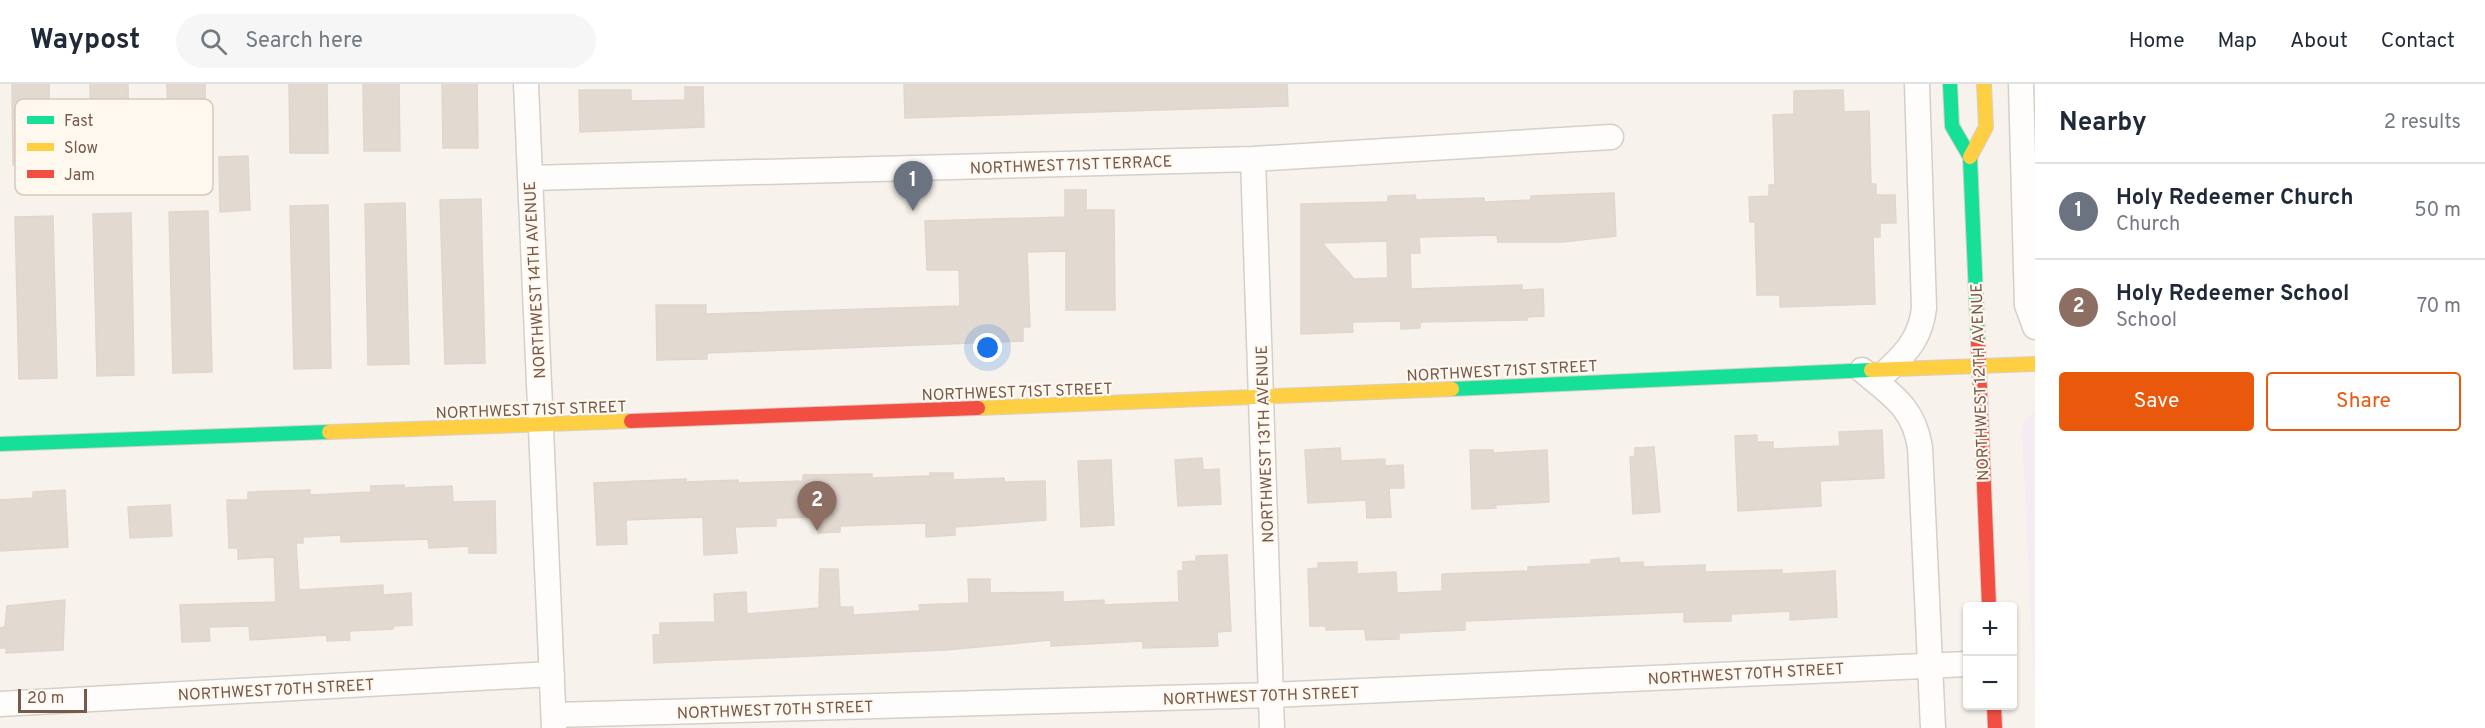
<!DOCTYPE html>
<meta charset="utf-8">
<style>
:root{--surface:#fff;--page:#f6f6f7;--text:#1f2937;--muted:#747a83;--line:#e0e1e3;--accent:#ea580c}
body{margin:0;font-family:Overpass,sans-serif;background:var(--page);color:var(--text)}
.controls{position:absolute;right:18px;bottom:18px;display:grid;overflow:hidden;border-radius:6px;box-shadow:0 2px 4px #0004}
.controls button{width:54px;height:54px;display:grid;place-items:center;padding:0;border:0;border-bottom:2px solid var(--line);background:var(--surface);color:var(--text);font:30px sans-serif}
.scale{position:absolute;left:18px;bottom:15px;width:69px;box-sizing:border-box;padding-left:6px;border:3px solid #775a4c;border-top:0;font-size:16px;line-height:21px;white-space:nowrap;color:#775a4c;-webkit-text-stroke:4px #fff8ef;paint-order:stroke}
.you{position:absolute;left:988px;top:264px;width:21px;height:21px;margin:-15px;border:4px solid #fff;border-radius:50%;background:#1a73e8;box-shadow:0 0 0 9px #1a73e833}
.badge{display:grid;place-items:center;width:39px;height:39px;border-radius:50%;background:var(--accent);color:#fff;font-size:20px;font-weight:700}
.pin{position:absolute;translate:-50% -50px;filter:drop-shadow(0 2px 3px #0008)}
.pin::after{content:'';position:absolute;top:32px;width:21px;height:18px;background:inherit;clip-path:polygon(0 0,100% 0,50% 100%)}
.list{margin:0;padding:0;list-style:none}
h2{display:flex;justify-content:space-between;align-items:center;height:78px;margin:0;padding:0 24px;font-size:26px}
h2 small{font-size:20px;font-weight:400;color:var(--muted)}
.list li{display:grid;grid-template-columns:39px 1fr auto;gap:18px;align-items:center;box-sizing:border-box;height:96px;padding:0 24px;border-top:2px solid var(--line)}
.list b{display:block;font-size:22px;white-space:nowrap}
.list p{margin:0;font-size:20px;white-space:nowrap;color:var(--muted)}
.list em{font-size:20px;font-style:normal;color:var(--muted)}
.actions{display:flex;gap:12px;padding:18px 24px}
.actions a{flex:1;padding:14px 0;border:2px solid var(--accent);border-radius:6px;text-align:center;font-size:21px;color:var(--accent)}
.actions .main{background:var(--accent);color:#fff}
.icon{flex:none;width:33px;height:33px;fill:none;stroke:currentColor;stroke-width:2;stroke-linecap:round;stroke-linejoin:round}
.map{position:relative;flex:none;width:2035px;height:644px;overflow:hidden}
header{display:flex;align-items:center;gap:36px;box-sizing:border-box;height:84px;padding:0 30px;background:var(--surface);border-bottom:2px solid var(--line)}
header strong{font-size:28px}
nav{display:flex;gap:33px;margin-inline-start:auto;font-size:21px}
.search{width:420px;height:54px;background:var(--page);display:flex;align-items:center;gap:15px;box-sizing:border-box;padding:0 21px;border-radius:33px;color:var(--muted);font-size:22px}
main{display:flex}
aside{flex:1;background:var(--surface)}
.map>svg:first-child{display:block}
.education{fill:#f4ebf3}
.building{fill:#e2d9d1;stroke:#e1d6ce;stroke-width:1.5;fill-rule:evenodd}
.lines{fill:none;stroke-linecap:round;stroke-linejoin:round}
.street-casing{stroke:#d5cfc8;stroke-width:27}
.fast-casing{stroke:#d7d0c8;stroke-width:16}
.slow-casing{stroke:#d7d0c8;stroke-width:16}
.jam-casing{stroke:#d7d0c8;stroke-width:16}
.street{stroke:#fefdfc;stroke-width:24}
.fast{stroke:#16e098;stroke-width:14}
.slow{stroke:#ffcf43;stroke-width:14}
.jam{stroke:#f24e42;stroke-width:14}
.labels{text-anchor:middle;stroke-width:4.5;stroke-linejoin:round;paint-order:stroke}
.street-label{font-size:16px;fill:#775a4c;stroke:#fff8ef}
.key{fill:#fff8ef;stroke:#d6c9be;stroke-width:1.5}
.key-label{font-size:16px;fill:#775a4c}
</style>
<header>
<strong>Waypost</strong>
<div class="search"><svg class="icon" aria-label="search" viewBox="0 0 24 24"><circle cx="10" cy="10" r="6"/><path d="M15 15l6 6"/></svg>Search here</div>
<nav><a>Home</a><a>Map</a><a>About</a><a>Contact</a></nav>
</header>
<main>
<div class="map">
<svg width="2035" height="644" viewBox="0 0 2035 644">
<rect width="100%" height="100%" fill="#f7f3ec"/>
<path class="education" d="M 2035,327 L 2035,618 L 2022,346 L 2025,336 Z"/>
<path class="building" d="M 12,0 L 49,0 L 50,81 L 13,81 Z
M 90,0 L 128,0 L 129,80 L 91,81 Z
M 167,0 L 205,0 L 206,78 L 169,78 Z
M 289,0 L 327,0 L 328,69 L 290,69 Z
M 363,0 L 399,0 L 400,67 L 364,67 Z
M 442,0 L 477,0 L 478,64 L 443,64 Z
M 904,0 L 1287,0 L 1288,22 L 905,34 Z
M 685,3 L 703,3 L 704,43 L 580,48 L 579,6 L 631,6 L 631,17 L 685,16 Z
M 1843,6 L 1844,28 L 1869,27 L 1871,100 L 1876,100 L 1876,111 L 1895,111 L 1896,139 L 1880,139 L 1880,153 L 1873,153 L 1875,220 L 1780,223 L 1780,211 L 1757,211 L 1755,138 L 1750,138 L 1749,113 L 1769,112 L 1769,101 L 1775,101 L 1773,31 L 1794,30 L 1794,7 Z
M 248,72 L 250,126 L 220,128 L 219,73 Z
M 1065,106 L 1086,106 L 1086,126 L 1114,126 L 1115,226 L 1066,226 L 1066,167 L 1027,168 L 1030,243 L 1023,243 L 1023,257 L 707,269 L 707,275 L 657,276 L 656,221 L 706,221 L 706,230 L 960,222 L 959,186 L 927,186 L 925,137 L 1065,133 Z
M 1614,109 L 1616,152 L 1563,158 L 1498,158 L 1497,151 L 1419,153 L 1420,169 L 1410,169 L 1411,205 L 1522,201 L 1522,206 L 1543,205 L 1544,232 L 1527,233 L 1527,236 L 1420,238 L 1420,244 L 1401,245 L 1401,237 L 1352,238 L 1353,248 L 1301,250 L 1301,120 L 1388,118 L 1388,112 L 1415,111 L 1416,116 L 1484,114 L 1484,118 L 1531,116 L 1531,112 ZM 1387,157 L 1388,194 L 1354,195 L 1322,159 Z
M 481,115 L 485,279 L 445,280 L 440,116 Z
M 405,119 L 409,280 L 368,281 L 365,120 Z
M 328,121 L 331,284 L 294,285 L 290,122 Z
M 208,127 L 212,288 L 173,289 L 169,128 Z
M 131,129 L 134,291 L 97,292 L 93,130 Z
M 53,132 L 57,294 L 19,295 L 15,133 Z
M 1882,346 L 1884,394 L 1820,397 L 1821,422 L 1738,427 L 1735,352 L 1757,351 L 1757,358 L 1773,358 L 1773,365 L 1840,362 L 1839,348 Z
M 1654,363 L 1660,428 L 1633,430 L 1630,373 L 1635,372 L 1635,364 Z
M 1340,364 L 1341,377 L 1385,375 L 1385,382 L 1403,381 L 1404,404 L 1389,404 L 1391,433 L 1367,434 L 1366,416 L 1308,419 L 1305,366 Z
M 1470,366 L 1493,366 L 1493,369 L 1547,366 L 1549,418 L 1495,421 L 1496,424 L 1472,425 Z
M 1202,374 L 1203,386 L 1219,385 L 1221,420 L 1178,422 L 1175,376 Z
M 1111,376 L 1114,441 L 1081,443 L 1078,377 Z
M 930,389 L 953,389 L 953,396 L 1004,394 L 1004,398 L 1045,397 L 1046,436 L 955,443 L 955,451 L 926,453 L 926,439 L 840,442 L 840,448 L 818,449 L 817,433 L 776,434 L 776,442 L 735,443 L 737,469 L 704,471 L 703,433 L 626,436 L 627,460 L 597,461 L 594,399 L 686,395 L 686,398 L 738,396 L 738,399 L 803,397 L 803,391 L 872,390 L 872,394 L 930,392 Z
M 404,401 L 404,404 L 452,402 L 453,418 L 495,417 L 496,469 L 469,469 L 469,462 L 429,464 L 428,455 L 341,458 L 341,451 L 303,453 L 303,459 L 296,459 L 299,506 L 383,501 L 383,511 L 411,509 L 412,541 L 393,542 L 393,545 L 349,547 L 350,556 L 327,557 L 327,551 L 250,556 L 249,542 L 209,543 L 210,557 L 182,558 L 180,521 L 276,518 L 274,473 L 238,475 L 238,464 L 229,464 L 227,416 L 248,416 L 248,408 L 310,406 L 310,411 L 371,408 L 371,402 Z
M 65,406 L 68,463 L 0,467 L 0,416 L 33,414 L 33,408 Z
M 170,421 L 172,452 L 130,454 L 128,423 Z
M 1227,471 L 1231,547 L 1217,548 L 1218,562 L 1143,564 L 1143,557 L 1051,562 L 1051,556 L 946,566 L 654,579 L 653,551 L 660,551 L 660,539 L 715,538 L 714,510 L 746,508 L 747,530 L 819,524 L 820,485 L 838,485 L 840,523 L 853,523 L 853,531 L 920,527 L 919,521 L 969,519 L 968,495 L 990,495 L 990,509 L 1063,508 L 1063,518 L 1104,516 L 1104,521 L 1179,518 L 1178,487 L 1183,487 L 1183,478 L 1196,477 L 1196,472 Z
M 1619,474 L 1620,479 L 1643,478 L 1643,483 L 1705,481 L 1705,488 L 1782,486 L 1782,490 L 1835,487 L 1837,533 L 1790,536 L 1790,527 L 1731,530 L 1731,537 L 1684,538 L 1684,528 L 1465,537 L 1465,546 L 1399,549 L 1399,555 L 1366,556 L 1365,545 L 1326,546 L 1326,542 L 1310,542 L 1308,485 L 1318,484 L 1318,479 L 1357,478 L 1357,490 L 1396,488 L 1397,509 L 1442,507 L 1442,490 L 1528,487 L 1528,483 L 1591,480 L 1591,476 Z
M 65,516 L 63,566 L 6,569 L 6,564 L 0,564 L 0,544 L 5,543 L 7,522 Z"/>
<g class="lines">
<g class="street-casing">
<path id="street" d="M 526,0 L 554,644
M 2021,0 L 2027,221 L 2035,243
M 1253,75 L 1272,644
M 530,94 L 1253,75 L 1611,53
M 1862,286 C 1892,312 1913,322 1920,363 L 1933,644
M 1888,286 C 1908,267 1921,252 1924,224 L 1917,0
M 0,620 L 552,590
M 554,631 L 1271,611 L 1968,580"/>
</g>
<g class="fast-casing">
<path id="fast" d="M 1950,0 L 1952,42 L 1970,73 L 1978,258
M 1452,305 L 1871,286
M 0,360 L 329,348"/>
</g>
<g class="slow-casing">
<path id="slow" d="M 1970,73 L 1986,43 L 1984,0
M 1871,286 L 2035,280
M 978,324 L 1452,305
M 329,348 L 631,337"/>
</g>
<g class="jam-casing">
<path id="jam" d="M 1978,258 L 1989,522
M 631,337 L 978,324
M 1994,622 L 1995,644"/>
</g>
<use href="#street" class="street"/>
<use href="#fast" class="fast"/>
<use href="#slow" class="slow"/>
<use href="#jam" class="jam"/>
</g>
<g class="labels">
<g class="street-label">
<text transform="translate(1071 80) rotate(-2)" y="6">NORTHWEST 71ST TERRACE</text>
<text transform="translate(534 196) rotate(-93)" y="6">NORTHWEST 14TH AVENUE</text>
<text transform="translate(1502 286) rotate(-3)" y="6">NORTHWEST 71ST STREET</text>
<text transform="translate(1979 298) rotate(-92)" y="6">NORTHWEST 12TH AVENUE</text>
<text transform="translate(1017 307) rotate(-2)" y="6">NORTHWEST 71ST STREET</text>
<text transform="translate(531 325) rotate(-2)" y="6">NORTHWEST 71ST STREET</text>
<text transform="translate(1264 360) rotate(-92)" y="6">NORTHWEST 13TH AVENUE</text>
<text transform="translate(1746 589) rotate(-3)" y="6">NORTHWEST 70TH STREET</text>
<text transform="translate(276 605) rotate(-3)" y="6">NORTHWEST 70TH STREET</text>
<text transform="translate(1261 611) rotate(-2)" y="6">NORTHWEST 70TH STREET</text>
<text transform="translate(775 625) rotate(-2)" y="6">NORTHWEST 70TH STREET</text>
</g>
</g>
<rect x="15" y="15" width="198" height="96" rx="9" class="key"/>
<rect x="27" y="32" width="27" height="8" fill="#16e098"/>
<rect x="27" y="59" width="27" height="8" fill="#ffcf43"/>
<rect x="27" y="86" width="27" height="8" fill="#f24e42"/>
<g class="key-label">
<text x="64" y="42">Fast</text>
<text x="64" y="69">Slow</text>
<text x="64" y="96">Jam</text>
</g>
</svg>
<div class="controls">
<button>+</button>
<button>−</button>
</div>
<div class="scale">20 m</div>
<div class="you"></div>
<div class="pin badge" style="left:913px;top:127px;background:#6b7280">1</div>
<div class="pin badge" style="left:817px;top:447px;background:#8d6e63">2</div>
</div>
<aside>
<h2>Nearby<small>2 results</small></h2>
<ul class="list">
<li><span class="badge" style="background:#6b7280">1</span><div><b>Holy Redeemer Church</b><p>Church</p></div><em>50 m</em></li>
<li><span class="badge" style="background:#8d6e63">2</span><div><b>Holy Redeemer School</b><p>School</p></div><em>70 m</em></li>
</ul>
<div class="actions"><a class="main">Save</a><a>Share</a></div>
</aside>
</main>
